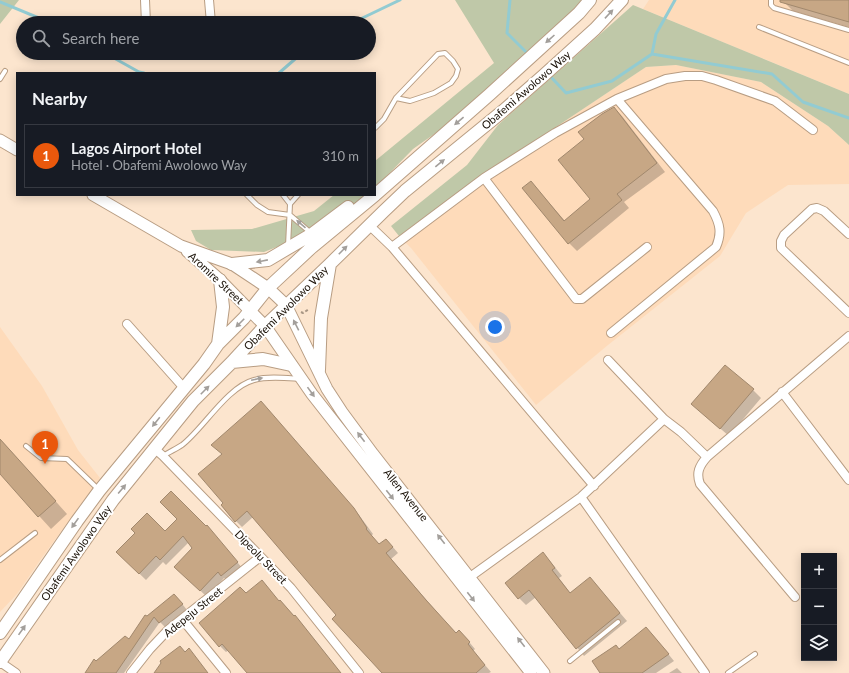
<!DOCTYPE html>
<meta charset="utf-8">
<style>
:root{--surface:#171b24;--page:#20242c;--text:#f1f3f6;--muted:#9ea1a6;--line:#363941;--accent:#ea580c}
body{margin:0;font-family:Lato,sans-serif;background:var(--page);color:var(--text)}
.controls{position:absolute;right:12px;bottom:12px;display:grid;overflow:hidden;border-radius:0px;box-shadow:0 2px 10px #0003}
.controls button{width:36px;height:36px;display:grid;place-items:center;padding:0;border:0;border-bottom:1px solid var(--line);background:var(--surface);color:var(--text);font:20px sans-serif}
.you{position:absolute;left:495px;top:327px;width:14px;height:14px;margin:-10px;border:3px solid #fff;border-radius:50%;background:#1a73e8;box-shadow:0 0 0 6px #1a73e833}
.badge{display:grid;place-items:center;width:26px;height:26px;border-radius:50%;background:var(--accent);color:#fff;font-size:13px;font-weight:700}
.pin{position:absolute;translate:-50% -33px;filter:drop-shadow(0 1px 2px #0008)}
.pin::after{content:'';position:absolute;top:21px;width:14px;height:12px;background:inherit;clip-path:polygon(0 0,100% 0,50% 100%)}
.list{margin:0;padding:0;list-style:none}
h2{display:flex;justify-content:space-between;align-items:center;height:52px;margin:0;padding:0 16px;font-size:17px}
h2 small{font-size:13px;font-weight:400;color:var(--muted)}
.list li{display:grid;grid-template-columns:26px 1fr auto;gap:12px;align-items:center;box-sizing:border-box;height:64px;margin:0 8px 8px;padding:0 8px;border:1px solid var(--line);border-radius:0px}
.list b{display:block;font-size:15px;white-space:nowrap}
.list p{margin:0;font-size:13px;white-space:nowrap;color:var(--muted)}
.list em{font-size:13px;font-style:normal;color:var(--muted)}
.icon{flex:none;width:22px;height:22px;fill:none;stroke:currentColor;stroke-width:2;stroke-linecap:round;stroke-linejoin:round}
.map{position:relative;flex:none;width:849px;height:673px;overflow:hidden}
.search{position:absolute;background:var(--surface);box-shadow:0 2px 10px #0003;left:16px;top:16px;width:360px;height:44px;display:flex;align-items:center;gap:10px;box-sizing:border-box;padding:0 14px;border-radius:22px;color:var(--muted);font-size:15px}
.panel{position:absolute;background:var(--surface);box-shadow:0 2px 10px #0003;left:16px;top:72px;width:360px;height:124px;border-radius:0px}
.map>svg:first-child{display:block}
.built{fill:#fedbba}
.green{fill:#bfc8a8}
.shadow{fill:#0003}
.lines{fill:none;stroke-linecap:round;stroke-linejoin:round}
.stream{stroke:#92cbd2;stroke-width:3}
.building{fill:#c7a785;stroke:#a1886d}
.lane-casing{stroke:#b89d83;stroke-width:6}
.street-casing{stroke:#b89d83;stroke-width:10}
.secondary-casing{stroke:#b89d83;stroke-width:13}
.primary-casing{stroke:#b89d83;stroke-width:14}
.path{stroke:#a89684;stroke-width:2;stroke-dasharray:3 2;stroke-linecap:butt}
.lane{stroke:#fff;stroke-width:4}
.street{stroke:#fff;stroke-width:8}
.secondary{stroke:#fff;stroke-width:11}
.primary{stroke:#fff;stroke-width:12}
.oneway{fill:#a39f9b}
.labels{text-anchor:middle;stroke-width:4;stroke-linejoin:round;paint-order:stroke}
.street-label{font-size:11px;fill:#191006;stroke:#fff}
</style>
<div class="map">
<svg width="849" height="673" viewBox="0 0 849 673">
<rect width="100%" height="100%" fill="#fce5ce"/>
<path class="built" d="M 649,0 L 849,0 L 849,94 L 643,9 Z
M 676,65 L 761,82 L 828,126 L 849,145 L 849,184 L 788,185 L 746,213 L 720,256 L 608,345 L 536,405 L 411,248 L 399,236 L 472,183 L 646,67 Z
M 0,327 L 42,386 L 78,450 L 100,478 L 41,559 L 17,594 L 0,612 Z"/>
<path class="green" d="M 0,0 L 19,0 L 0,24 Z
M 455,0 L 585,0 L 447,125 L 413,149 L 375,188 L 375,161 L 494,63 Z
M 633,5 L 849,94 L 849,145 L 828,126 L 761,82 L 676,65 L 646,67 L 472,183 L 399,236 L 391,226 L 467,165 L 498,125 Z
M 334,195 L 369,195 L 317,231 L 264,252 L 211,250 L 196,241 L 191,230 L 252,229 L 314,211 Z"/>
<path class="shadow" d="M 785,0 L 849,0 L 849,27 L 793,11 L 785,3 Z
M 614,108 L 622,116 L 665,172 L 624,202 L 629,208 L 577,251 L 569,243 L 531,182 L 565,221 L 592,199 L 585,139 Z
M 753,390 L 761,398 L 729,436 L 701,412 Z
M 267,409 L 359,515 L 373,534 L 371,536 L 379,545 L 392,546 L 398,553 L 391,559 L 456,634 L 465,637 L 475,649 L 473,651 L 491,672 L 489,673 L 383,673 L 337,615 L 253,517 L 242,527 L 236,521 L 224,503 L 223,454 Z
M 0,439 L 67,514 L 51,529 L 0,473 Z
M 207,526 L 243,569 L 228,581 L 224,578 L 207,597 L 182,573 L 194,548 L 189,542 L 166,565 L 163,562 L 146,580 L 117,552 L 165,532 Z
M 550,561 L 562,576 L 559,578 L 571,594 L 590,578 L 627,621 L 584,656 L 536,597 L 526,605 L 519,598 Z
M 246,594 L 280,601 L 301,623 L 341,673 L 248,673 L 229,650 L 226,652 L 220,646 Z
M 179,600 L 187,610 L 165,627 L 160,622 L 124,673 L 87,673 L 96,662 L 129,640 L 147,617 Z
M 652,634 L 674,661 L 656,673 L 601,673 L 616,646 L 620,650 Z
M 677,668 L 682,673 L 669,673 Z"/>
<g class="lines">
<path class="stream" d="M 510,0 L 507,33 L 529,55
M 0,2 L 51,23
M 352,23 L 400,0
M 105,53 L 139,72 L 144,73
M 652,54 L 656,34 L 675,0
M 279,73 L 302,53
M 551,77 L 566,93 L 612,81 L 652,54 L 772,74 L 803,102 L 849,118"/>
</g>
<path class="building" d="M 780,0 L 849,0 L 849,22 L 780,2 Z
M 614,107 L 657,163 L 617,194 L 622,200 L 568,244 L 522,188 L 531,181 L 564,221 L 590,199 L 558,160 L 584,139 L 578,132 L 602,114 Z
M 725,365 L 754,389 L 720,429 L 691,404 Z
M 261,401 L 354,508 L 367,528 L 366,529 L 379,544 L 386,539 L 393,547 L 386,553 L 426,600 L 456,633 L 459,630 L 470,642 L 468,644 L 485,665 L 476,673 L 382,673 L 332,619 L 336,615 L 247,511 L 235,522 L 221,505 L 223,503 L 198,474 L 222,454 L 211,445 Z
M 0,439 L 56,501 L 38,517 L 0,474 Z
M 171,491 L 206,526 L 207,525 L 238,562 L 221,576 L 218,572 L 200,591 L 174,567 L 192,548 L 183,536 L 160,560 L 156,556 L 139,574 L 116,552 L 135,533 L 131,529 L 147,513 L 165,531 L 177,519 L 160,502 Z
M 543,552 L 555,568 L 552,570 L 570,593 L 590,577 L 620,613 L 576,649 L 529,590 L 518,599 L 505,583 Z
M 262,580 L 279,601 L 280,600 L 294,616 L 295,615 L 341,673 L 247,673 L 222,644 L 219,647 L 199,623 L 240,587 L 246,593 Z
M 174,594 L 183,604 L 159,623 L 154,617 L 116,673 L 85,673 L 94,659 L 96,661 L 125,636 L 129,639 L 145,615 L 147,616 Z
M 646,627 L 669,654 L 642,673 L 600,673 L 592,661 L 616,645 L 619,649 Z
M 180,646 L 185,652 L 189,648 L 208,673 L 154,673 L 161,663 L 160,661 Z"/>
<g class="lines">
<g class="lane-casing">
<path id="lane" d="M 771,0 L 771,5 L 774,8 L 849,30
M 759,27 L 849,63
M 0,79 L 5,71
M 375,128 L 384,119 L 396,98 L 438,54 L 445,53 L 453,61 L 458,69 L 456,76 L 451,83 L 434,93 L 410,101 L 396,98
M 247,195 L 257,205 L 268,212 L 290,215 L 311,233
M 283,195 L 290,204
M 288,246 L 290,204 L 298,195
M 26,446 L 41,458 L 67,459 L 98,489
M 163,456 C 169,452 176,449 182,445 C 203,429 227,387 254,380 C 268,376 285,378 300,379
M 0,560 L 35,533
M 570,661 L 618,622
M 728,673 L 755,654"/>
</g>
<g class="street-casing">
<path id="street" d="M 145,0 L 146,23
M 209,0 L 211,23
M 617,99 L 666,79 L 685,76 L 702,76 L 716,80 L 775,101 L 813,130
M 484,178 L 576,299 L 582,299 L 647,247
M 369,225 L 392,247 L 594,486
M 849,234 L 824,211 L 817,208 L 812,209 L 784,235 L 781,241 L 781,248 L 849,313
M 392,247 L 484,178 L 555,133 L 617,99 L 713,211 C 720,224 722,233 716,247 L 611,333
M 127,324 L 184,388
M 608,360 L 664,419 L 681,432 L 707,457 L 849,336
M 782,392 L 849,480
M 155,449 L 163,456 L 291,588 L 359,673
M 707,457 C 699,466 696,473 700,484 L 795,597
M 581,497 L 705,673
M 470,577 L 581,497 L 664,419
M 182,619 L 226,673
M 0,662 L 16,673
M 131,673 L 150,649 L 168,630 L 260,557"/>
</g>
<g class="secondary-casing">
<path id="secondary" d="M 0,140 L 17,150
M 93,195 L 181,246 L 232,264 L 268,288 L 286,305 L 327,389 L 342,412 L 373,454 L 544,673
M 187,251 L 220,280 L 265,326 L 312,394 L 531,673"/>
</g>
<g class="primary-casing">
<path id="primary" d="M 375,195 L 489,95 L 579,13 L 590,0
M 232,264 L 268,260 L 312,234 L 348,207
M 218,344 L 223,307 L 220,280
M 232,362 L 263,359 L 291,365
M 319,370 L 321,318 L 330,264
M 0,633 L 77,521 L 99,491 L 204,364 L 218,344 L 244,318 L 268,288 L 312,247 L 375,195
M 0,662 L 113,500 L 193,401 L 232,362 L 265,326 L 330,264 L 384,211 L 405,191 L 503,111 L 543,76 L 595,29 L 622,0"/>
</g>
<path class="path" d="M 301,312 L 303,313 L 309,309"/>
<use href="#lane" class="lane"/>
<use href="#street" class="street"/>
<use href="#secondary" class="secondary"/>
<use href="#primary" class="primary"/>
</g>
<defs><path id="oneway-solid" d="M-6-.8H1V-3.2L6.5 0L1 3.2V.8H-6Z"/></defs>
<g class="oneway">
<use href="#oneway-solid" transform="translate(609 14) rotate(-47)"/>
<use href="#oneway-solid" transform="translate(550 39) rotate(138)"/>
<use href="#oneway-solid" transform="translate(459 121) rotate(140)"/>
<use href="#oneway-solid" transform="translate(440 163) rotate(-39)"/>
<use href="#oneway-solid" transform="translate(301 224) rotate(-139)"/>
<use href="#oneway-solid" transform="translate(343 250) rotate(-45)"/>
<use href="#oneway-solid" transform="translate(262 261) rotate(169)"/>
<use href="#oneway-solid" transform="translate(240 323) rotate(135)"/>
<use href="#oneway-solid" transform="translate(296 325) rotate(-117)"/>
<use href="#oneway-solid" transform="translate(257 379) rotate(-12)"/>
<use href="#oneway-solid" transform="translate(205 390) rotate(-45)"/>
<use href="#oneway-solid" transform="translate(311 392) rotate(54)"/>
<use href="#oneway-solid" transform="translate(156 422) rotate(129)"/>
<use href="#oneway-solid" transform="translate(361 437) rotate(-127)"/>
<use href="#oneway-solid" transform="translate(122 489) rotate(-50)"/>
<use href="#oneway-solid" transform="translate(390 495) rotate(52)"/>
<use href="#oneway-solid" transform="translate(75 523) rotate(125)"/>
<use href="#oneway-solid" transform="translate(441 539) rotate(-128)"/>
<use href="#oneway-solid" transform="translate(471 597) rotate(52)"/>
<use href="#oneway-solid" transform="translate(22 630) rotate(-55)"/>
<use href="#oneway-solid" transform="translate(521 642) rotate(-128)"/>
</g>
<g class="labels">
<g class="street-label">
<text transform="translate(526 90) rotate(-41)" y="4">Obafemi Awolowo Way</text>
<text transform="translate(216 278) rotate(43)" y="4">Aromire Street</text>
<text transform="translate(286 308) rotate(-45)" y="4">Obafemi Awolowo Way</text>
<text transform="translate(406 495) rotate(51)" y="4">Allen Avenue</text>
<text transform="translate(76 553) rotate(-55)" y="4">Obafemi Awolowo Way</text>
<text transform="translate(261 557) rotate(46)" y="4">Dipeolu Street</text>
<text transform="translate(193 612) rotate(-39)" y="4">Adepeju Street</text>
</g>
</g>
</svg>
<div class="controls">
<button>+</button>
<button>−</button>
<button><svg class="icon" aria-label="layers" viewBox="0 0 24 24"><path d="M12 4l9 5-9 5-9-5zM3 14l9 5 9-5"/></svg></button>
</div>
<div class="you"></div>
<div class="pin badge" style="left:45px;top:464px">1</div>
<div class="search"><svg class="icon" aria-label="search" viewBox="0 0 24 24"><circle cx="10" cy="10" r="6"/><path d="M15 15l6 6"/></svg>Search here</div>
<section class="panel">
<h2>Nearby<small></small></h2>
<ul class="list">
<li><span class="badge">1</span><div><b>Lagos Airport Hotel</b><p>Hotel · Obafemi Awolowo Way</p></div><em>310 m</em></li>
</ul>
</section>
</div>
